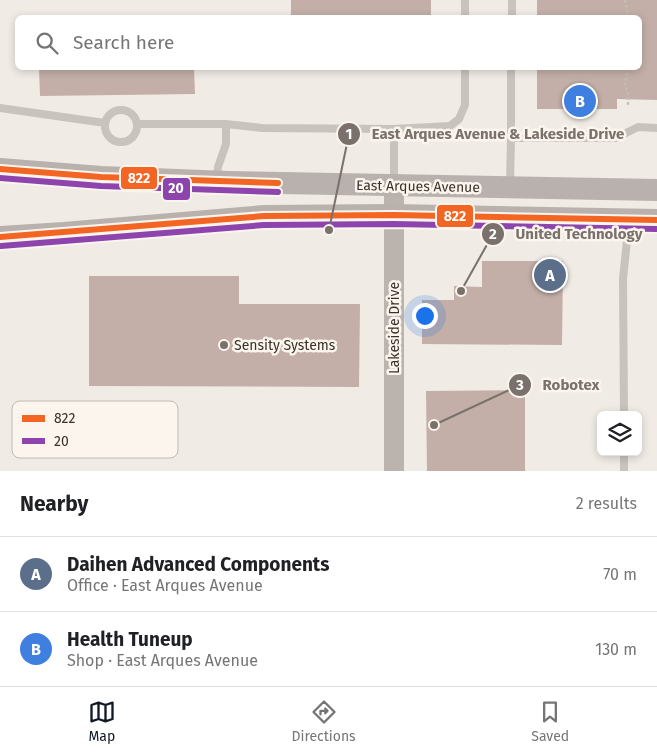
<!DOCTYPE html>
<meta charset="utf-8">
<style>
:root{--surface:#fff;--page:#f2f2f2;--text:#202124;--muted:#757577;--line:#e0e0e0;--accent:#111827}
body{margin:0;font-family:"Fira Sans",sans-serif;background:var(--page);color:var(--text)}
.controls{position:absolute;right:15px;bottom:15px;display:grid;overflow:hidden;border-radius:8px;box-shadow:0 2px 8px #0003}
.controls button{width:45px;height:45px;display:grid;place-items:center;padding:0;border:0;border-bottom:1px solid var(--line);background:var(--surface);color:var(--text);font:25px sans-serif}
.you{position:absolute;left:424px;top:315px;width:18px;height:18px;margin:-12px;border:4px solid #fff;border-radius:50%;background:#1a73e8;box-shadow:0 0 0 8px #1a73e833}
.badge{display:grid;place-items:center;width:32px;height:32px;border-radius:50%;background:var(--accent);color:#fff;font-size:16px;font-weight:700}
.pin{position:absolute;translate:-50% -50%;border:2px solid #fff;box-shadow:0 1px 5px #0006}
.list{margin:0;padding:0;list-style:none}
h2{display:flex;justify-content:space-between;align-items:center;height:65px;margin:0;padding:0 20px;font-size:21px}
h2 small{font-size:16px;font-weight:400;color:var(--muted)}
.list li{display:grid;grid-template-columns:32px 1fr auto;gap:15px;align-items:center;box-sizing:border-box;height:75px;padding:0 20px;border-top:1px solid var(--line)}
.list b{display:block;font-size:19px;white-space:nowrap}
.list p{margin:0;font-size:16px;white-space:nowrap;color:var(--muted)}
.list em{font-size:16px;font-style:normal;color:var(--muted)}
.icon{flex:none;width:28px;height:28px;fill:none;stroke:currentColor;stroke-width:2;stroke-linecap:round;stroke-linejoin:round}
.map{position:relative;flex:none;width:657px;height:471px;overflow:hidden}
.search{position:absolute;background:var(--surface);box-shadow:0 2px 8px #0003;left:15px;right:15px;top:15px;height:55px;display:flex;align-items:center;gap:12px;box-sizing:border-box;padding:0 18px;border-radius:8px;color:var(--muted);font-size:19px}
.sheet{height:215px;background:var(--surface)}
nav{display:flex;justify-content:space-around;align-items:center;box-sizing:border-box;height:70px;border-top:1px solid var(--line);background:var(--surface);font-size:14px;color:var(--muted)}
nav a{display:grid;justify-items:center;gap:2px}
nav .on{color:var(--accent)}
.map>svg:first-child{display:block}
.building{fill:#c3afa7}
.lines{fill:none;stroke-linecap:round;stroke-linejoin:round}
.path{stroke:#c2bbb6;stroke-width:2.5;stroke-dasharray:2.5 2.5;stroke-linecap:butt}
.lane{stroke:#c9c3be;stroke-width:8}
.secondary{stroke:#bab3ae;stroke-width:20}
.primary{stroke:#b8b1ad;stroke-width:22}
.bus-1-casing{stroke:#fbf5ee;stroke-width:10}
.bus-2-casing{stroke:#fbf5ee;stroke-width:10}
.bus-1{stroke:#f26522;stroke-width:6}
.bus-2{stroke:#8e44ad;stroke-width:6}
.poi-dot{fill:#7a716c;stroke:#fbf5ee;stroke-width:2}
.labels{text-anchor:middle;stroke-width:5;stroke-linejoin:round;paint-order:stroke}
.street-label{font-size:14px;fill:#3b302b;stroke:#fbf5ee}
.poi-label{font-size:14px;fill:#3b302b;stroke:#fbf5ee;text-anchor:start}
.key{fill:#fbf5ee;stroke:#c1bab4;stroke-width:1}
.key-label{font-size:14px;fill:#3b302b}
.leader{fill:none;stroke:#7a716c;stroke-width:2}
.callout-dot{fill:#7a716c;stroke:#fbf5ee;stroke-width:2}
.mark-label{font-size:15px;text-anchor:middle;font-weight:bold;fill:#fff}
.callout-label{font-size:15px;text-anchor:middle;font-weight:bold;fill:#7a716c;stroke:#fbf5ee;stroke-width:5;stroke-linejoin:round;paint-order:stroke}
.line-badge{stroke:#fbf5ee;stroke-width:2}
.badge-label{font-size:14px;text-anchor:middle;font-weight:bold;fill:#fff}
</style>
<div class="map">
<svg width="657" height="471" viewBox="0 0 657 471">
<rect width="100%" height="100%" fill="#f0ebe5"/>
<path class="building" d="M 291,0 L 431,0 L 431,18 L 291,18 Z
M 537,0 L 657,0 L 657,100 L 617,99 L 617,109 L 537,109 L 537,68 L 640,68 L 640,18 L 537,18 Z
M 39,68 L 194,68 L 195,94 L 40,96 Z
M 482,261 L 563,261 L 562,345 L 422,344 L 422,300 L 454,300 L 454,286 L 482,287 Z
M 89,276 L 239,276 L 239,304 L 360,304 L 359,387 L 89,386 Z
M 525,390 L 525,471 L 427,471 L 426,391 Z"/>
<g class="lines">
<path class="path" d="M 625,0 L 628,18
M 628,68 L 625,85 L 628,94 L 628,107"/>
<path class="lane" d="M 465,0 L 465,18
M 512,18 L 512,0
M 0,108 L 105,123
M105 126a16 16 0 1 1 32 0a16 16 0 1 1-32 0Z
M 137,124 L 226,124 L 262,128 L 394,129 L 450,126 L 459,119 L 465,105 L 465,68
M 511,138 L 511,68
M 217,179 L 218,167 L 226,144 L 226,124
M 394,182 L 394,129
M 510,185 L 511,138 L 616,138 L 638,127 L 657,128
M 624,415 L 623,279 L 629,221
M 624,452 L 624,471"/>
<path class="secondary" d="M 394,471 L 394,185"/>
<path class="primary" d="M 0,169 L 101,177 L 228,182 L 657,190
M 0,237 L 64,233 L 264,216 L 394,215 L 657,220"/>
<g class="bus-1-casing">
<path id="bus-1" d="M 0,169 L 101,177 L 278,183
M 0,237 L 264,216 L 394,215 L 657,220"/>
</g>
<g class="bus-2-casing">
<path id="bus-2" d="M 0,178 L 101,186 L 278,192
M 1,246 L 264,225 L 394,224 L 657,229"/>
</g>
<use href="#bus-1" class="bus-1"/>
<use href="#bus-2" class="bus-2"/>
</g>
<circle class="poi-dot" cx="224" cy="345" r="5"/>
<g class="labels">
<g class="street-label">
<text transform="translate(418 186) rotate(1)" y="5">East Arques Avenue</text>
<text transform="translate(394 328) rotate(-90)" y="5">Lakeside Drive</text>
</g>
<g class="poi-label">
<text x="234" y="350">Sensity Systems</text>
</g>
</g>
<rect x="12" y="401" width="166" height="57" rx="8" class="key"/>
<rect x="22" y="415" width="23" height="7" fill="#f26522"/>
<rect x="22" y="438" width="23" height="6" fill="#8e44ad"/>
<g class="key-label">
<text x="54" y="423">822</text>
<text x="54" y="446">20</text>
</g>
<path class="leader" d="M329 230L349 134M461 291L493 234M434 425L520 385"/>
<g class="callout-dot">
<circle cx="329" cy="230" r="5"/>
<circle cx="461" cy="291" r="5"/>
<circle cx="434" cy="425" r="5"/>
<circle cx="349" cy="134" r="12"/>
<circle cx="493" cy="234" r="12"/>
<circle cx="520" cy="385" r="12"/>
</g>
<g class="mark-label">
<text x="349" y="139">1</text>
<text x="493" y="239">2</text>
<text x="520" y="390">3</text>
</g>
<g class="callout-label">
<text x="498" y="139">East Arques Avenue &amp; Lakeside Drive</text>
<text x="579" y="239">United Technology</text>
<text x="571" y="390">Robotex</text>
</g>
<g class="line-badge">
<rect x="120" y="166" width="38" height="24" rx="5" fill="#f26522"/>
<rect x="162" y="177" width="29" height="24" rx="5" fill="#8e44ad"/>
<rect x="436" y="204" width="38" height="24" rx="5" fill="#f26522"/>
</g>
<g class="badge-label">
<text x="139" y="183">822</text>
<text x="176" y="193">20</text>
<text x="455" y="221">822</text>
</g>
</svg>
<div class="controls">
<button><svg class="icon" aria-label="layers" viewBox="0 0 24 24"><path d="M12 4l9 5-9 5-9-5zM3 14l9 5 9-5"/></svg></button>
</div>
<div class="you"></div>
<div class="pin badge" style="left:550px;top:275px;background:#5c6f8a">A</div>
<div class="pin badge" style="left:580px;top:101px;background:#3f7fe0">B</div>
<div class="search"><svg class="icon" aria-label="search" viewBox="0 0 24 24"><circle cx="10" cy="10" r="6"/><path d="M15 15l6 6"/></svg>Search here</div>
</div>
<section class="sheet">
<h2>Nearby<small>2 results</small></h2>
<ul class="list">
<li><span class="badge" style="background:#5c6f8a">A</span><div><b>Daihen Advanced Components</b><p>Office · East Arques Avenue</p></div><em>70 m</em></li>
<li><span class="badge" style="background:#3f7fe0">B</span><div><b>Health Tuneup</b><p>Shop · East Arques Avenue</p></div><em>130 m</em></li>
</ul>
</section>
<nav>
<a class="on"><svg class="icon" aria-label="map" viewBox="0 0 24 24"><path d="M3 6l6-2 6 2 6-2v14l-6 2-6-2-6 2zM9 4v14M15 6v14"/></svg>Map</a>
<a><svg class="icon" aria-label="directions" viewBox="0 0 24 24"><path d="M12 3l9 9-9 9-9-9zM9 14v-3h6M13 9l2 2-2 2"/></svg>Directions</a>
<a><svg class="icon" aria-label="saved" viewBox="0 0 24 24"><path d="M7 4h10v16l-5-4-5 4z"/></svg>Saved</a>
</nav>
